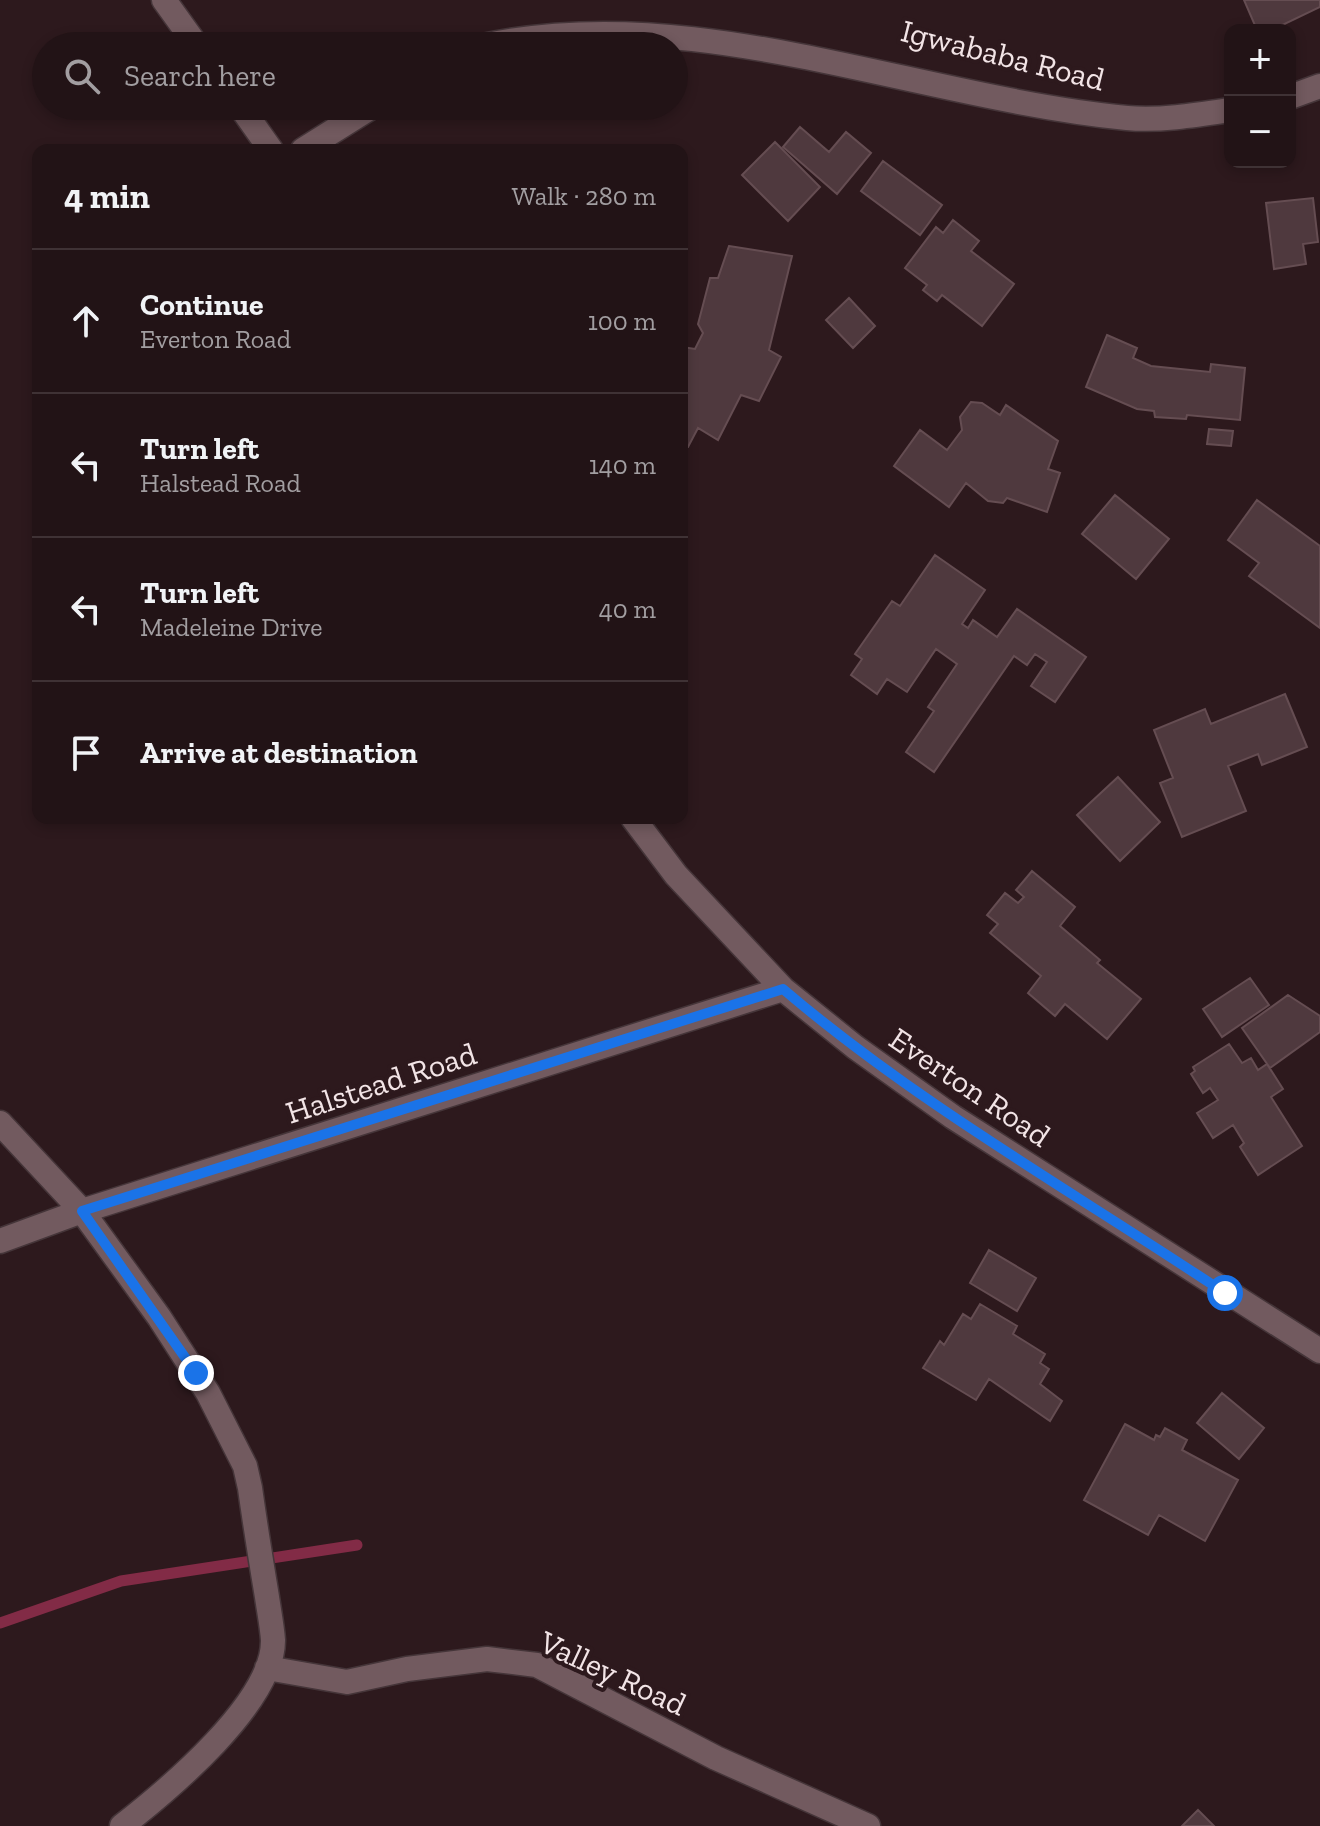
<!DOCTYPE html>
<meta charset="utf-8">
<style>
:root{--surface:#221316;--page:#2e2023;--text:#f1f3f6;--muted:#a29ea1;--line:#3f3235}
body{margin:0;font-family:"Zilla Slab",serif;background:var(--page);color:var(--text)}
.controls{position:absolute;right:24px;top:24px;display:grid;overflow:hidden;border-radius:16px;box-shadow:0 4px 12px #0003}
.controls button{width:72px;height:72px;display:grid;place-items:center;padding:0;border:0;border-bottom:2px solid var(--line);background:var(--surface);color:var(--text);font:40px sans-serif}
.stop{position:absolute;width:24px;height:24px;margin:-18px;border:6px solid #1a73e8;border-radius:50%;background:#fff}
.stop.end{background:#1a73e8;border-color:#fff;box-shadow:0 2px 8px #0008}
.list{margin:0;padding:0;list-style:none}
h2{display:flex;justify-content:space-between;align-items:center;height:104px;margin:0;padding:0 32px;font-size:34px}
h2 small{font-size:26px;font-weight:400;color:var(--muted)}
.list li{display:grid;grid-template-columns:52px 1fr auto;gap:24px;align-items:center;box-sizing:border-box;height:144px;padding:0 32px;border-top:2px solid var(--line)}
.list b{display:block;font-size:30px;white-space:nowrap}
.list p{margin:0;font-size:26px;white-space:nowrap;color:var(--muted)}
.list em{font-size:26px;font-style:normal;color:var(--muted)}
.icon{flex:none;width:44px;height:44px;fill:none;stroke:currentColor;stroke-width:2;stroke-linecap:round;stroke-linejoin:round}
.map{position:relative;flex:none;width:1320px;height:1826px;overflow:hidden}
.search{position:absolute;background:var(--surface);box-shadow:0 4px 12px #0003;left:32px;top:32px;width:656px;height:88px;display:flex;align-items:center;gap:20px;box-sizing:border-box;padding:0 28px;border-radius:44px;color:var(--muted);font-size:30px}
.panel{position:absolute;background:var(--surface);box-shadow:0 4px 12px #0003;left:32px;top:144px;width:656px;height:680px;border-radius:16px}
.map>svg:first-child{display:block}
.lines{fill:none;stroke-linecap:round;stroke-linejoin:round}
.stream{stroke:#822b46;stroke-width:11}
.building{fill:#4f393e;stroke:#654d52;stroke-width:2}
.minor-casing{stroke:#453539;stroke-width:27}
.minor{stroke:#725a5f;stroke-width:24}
.route{stroke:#1a73e8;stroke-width:10}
.labels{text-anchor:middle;stroke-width:8;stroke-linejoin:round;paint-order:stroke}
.street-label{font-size:32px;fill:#f2e4e6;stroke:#2d191d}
</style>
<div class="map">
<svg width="1320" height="1826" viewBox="0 0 1320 1826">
<rect width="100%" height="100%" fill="#2d191d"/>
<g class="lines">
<path class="stream" d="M 0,1623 L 121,1581 L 357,1545"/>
</g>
<path class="building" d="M 1244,0 L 1320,0 L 1320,7 L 1272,30 L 1257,30 Z
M 800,127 L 829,152 L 846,132 L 871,153 L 837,194 L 783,147 Z
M 775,142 L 820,187 L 788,221 L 742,175 Z
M 883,161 L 942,205 L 920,235 L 861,191 Z
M 1313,198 L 1318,242 L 1303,244 L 1306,264 L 1274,269 L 1266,203 Z
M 953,220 L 979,241 L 971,251 L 1014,284 L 982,326 L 942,295 L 937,301 L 923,290 L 927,285 L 905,268 L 936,227 L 943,233 Z
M 729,246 L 792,256 L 769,350 L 781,357 L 759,401 L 741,395 L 718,440 L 698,428 L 688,447 L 682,447 L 682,347 L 695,349 L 703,333 L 698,324 L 710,278 L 718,278 Z
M 849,298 L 875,326 L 853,348 L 826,320 Z
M 1107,335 L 1137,348 L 1133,358 L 1151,366 L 1210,372 L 1211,364 L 1245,368 L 1240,420 L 1187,415 L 1186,419 L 1155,417 L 1154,411 L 1137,409 L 1086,387 Z
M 971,402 L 982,403 L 1000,415 L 1006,405 L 1058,441 L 1048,469 L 1060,473 L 1047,512 L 1007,498 L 1003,503 L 988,501 L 966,483 L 949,507 L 894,466 L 920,430 L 947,450 L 962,430 L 960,417 Z
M 1209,429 L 1233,431 L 1231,446 L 1207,444 Z
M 1115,495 L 1169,539 L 1136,579 L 1082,534 Z
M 1257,500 L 1320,546 L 1320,628 L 1249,576 L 1259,563 L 1228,540 Z
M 935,555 L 985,590 L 962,624 L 968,628 L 973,620 L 997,637 L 1017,609 L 1086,657 L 1055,702 L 1031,686 L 1047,662 L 1035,654 L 1027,665 L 1014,656 L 934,772 L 906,752 L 934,711 L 928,707 L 957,664 L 936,649 L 907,692 L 887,679 L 877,694 L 851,675 L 862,659 L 855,654 L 892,601 L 900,606 Z
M 1285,694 L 1307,747 L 1262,765 L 1258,754 L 1228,766 L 1246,811 L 1182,837 L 1160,783 L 1173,778 L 1154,730 L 1205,709 L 1211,724 Z
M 1118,777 L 1160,822 L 1120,861 L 1077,815 Z
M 1032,871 L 1075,907 L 1060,926 L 1100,960 L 1097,963 L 1141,999 L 1107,1039 L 1065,1004 L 1055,1016 L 1028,993 L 1041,976 L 990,933 L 998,924 L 987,915 L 1005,893 L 1018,903 L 1024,897 L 1016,890 Z
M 1250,978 L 1269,1005 L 1222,1037 L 1203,1009 Z
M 1288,995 L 1320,1016 L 1320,1032 L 1270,1068 L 1242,1028 Z
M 1229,1044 L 1242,1063 L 1251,1058 L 1258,1070 L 1267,1064 L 1283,1089 L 1271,1097 L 1302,1146 L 1258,1175 L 1240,1147 L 1244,1143 L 1233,1125 L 1213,1138 L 1197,1113 L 1218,1100 L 1210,1088 L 1203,1093 L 1191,1074 L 1195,1071 L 1193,1067 Z
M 989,1250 L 1036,1278 L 1017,1311 L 970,1283 Z
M 980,1304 L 1017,1326 L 1013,1334 L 1045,1354 L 1040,1363 L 1049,1369 L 1040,1384 L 1062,1401 L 1050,1421 L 989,1379 L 976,1400 L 923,1368 L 940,1341 L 944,1345 L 963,1314 L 971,1319 Z
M 1222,1393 L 1264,1428 L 1239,1459 L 1197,1423 Z
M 1125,1424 L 1154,1440 L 1156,1435 L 1160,1437 L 1165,1428 L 1187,1440 L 1182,1450 L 1238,1480 L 1205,1541 L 1159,1515 L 1148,1535 L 1084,1500 Z
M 1198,1810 L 1214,1826 L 1182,1826 Z"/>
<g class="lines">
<g class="minor-casing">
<path id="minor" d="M 164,0 L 197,46
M 483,46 C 695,0 914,97 1127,118 C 1160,121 1197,115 1230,110
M 1290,97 L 1320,86
M 240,106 L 271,150
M 303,150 L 373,106
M 633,818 L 676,875 L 783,989 L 855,1047 L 953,1117 L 1320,1351
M 0,1123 L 82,1211 L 159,1317 L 208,1393 L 245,1466 L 250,1488 C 255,1524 261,1561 267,1597 C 269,1611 272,1626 273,1640 C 274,1702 168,1790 122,1826
M 0,1241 L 82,1211 L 783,989
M 267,1668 L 347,1682 L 407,1669 L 487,1659 L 537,1665 L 716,1758 L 868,1826"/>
</g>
<use href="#minor" class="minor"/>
</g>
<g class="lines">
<path class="route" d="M 196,1373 L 82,1211 L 783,989 C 919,1105 1077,1194 1225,1293"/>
</g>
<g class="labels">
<g class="street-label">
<text transform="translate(1003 55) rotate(14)" y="11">Igwababa Road</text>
<text transform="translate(381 1083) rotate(-18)" y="11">Halstead Road</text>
<text transform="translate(970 1087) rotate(34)" y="11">Everton Road</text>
<text transform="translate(613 1673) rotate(25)" y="11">Valley Road</text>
</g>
</g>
</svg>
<div class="controls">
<button>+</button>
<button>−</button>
</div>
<div class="stop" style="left:1225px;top:1293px"></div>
<div class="stop end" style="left:196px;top:1373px"></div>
<div class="search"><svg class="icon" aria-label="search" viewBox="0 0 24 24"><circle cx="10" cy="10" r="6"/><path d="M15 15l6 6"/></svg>Search here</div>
<section class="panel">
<h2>4 min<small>Walk · 280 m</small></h2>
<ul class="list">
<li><svg class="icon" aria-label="ahead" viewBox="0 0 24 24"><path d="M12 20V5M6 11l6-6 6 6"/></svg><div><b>Continue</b><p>Everton Road</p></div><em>100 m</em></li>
<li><svg class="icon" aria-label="left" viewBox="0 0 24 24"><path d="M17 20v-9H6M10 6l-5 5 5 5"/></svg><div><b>Turn left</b><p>Halstead Road</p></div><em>140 m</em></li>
<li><svg class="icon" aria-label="left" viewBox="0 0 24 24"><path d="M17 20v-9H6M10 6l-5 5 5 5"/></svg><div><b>Turn left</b><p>Madeleine Drive</p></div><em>40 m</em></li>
<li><svg class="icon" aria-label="arrive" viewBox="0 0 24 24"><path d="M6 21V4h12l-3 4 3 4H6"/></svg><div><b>Arrive at destination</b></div></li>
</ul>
</section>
</div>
